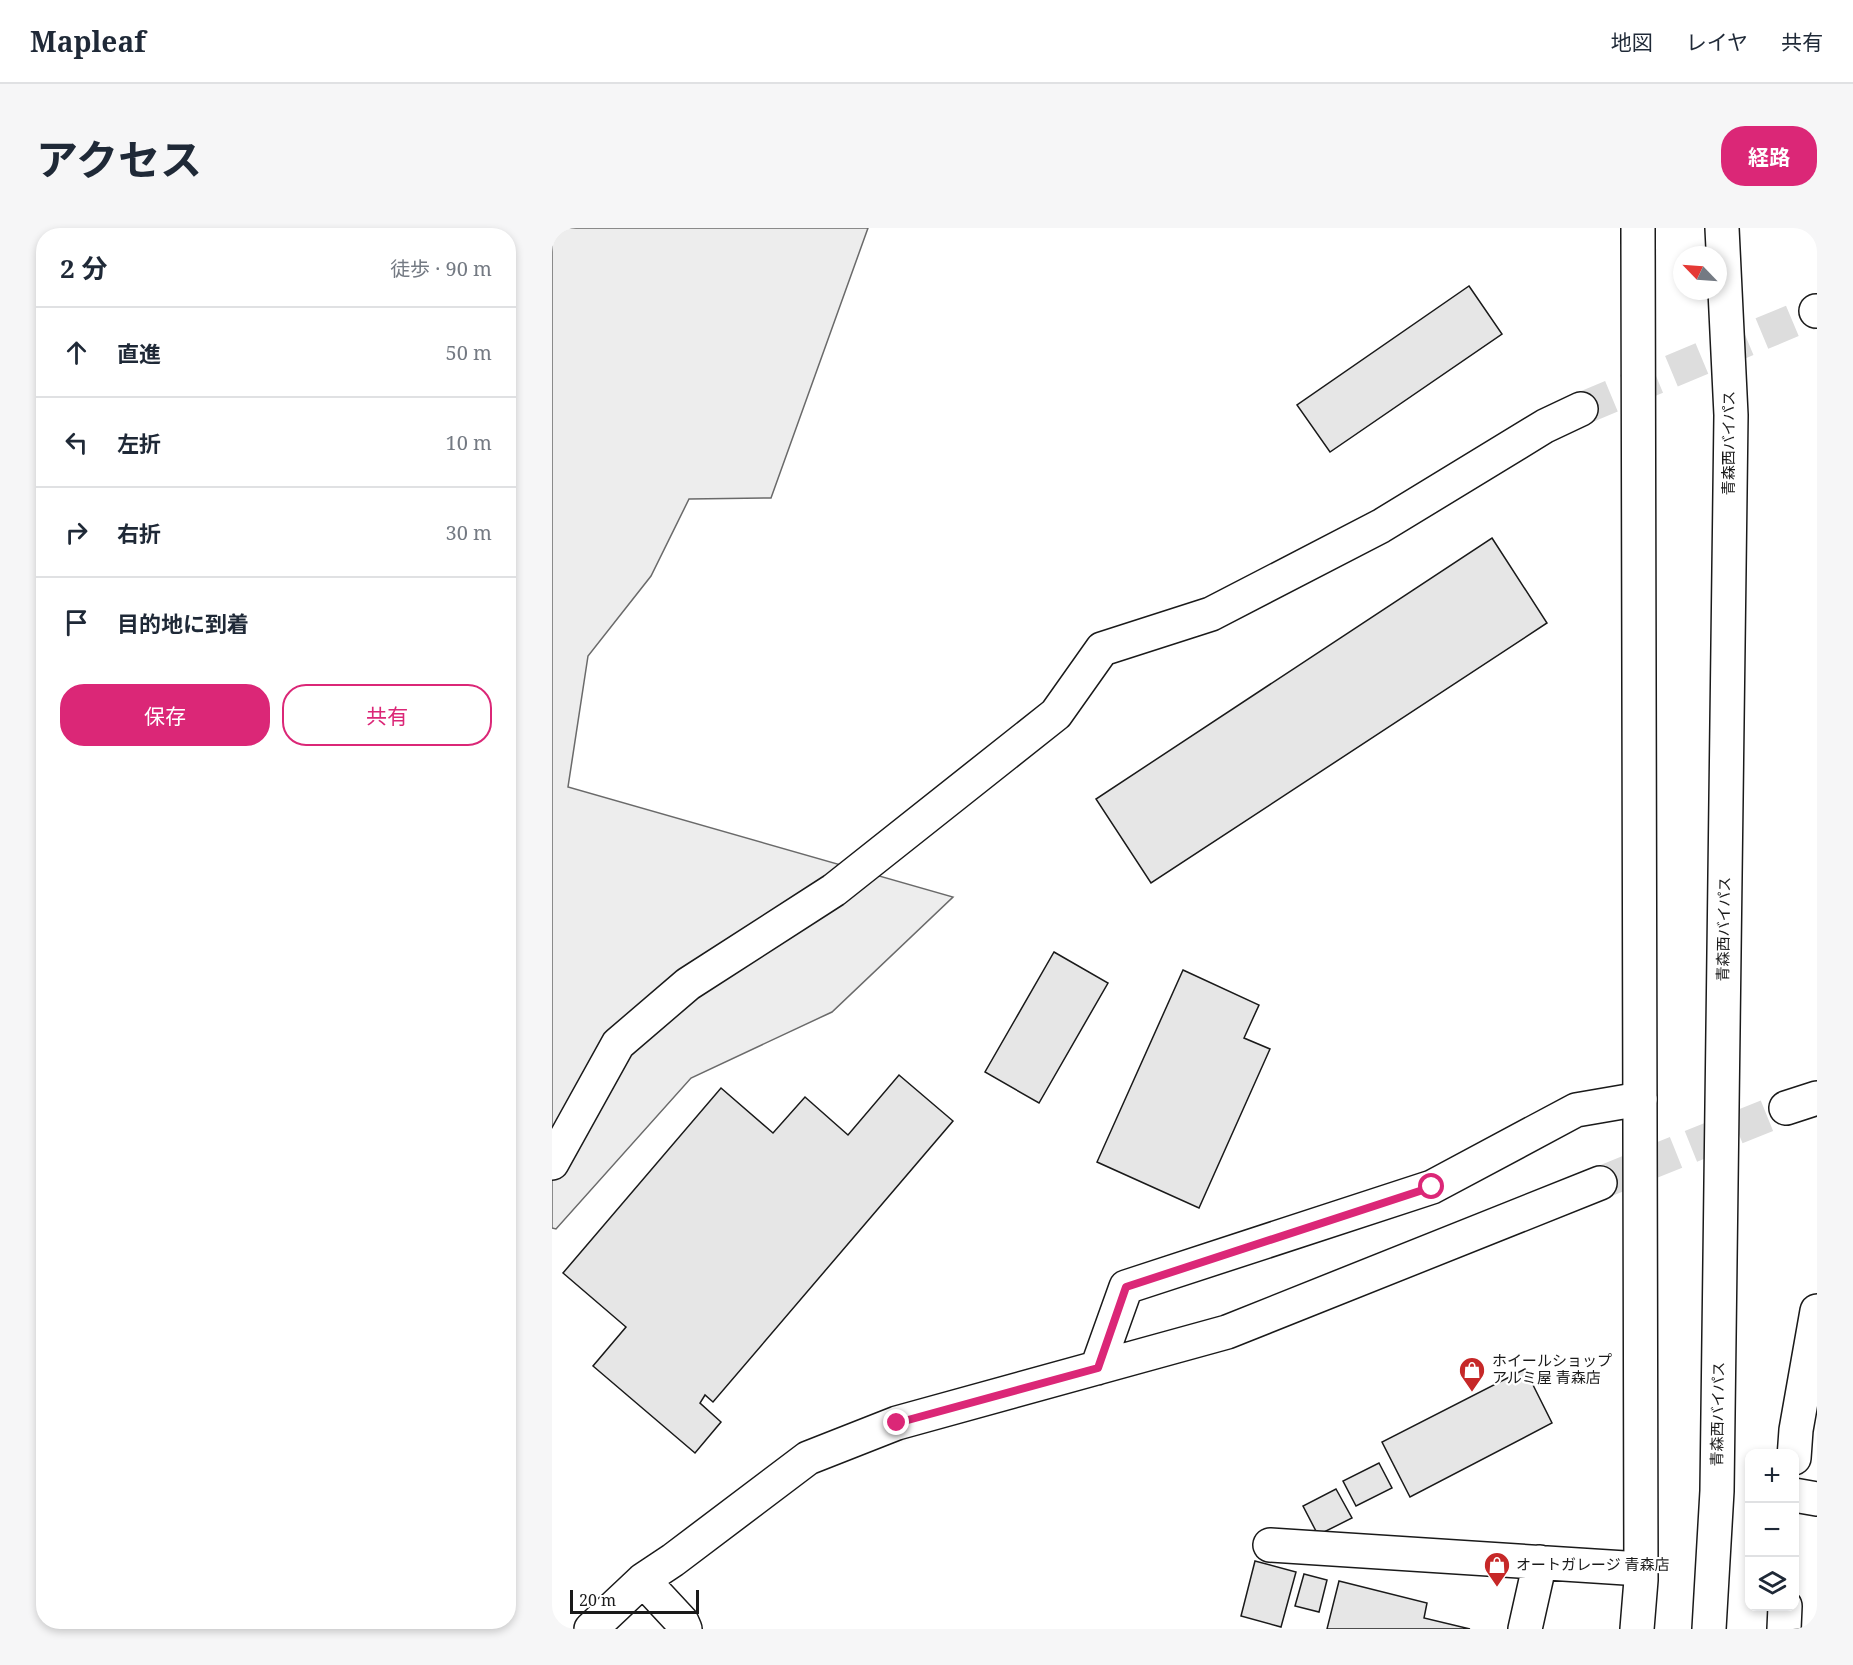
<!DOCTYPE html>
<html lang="ja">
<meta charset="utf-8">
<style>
:root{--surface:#fff;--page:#f6f6f7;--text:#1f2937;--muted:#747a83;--line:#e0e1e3;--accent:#db2777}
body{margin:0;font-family:"Noto Serif","Noto Sans JP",serif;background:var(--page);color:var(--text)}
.controls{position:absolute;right:18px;bottom:18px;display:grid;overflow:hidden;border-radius:12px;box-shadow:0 3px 9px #0003}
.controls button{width:54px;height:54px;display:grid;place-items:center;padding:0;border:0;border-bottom:2px solid var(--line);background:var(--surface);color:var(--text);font:30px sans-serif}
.compass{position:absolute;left:1121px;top:18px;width:54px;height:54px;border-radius:50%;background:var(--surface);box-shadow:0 3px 9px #0003;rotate:295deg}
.scale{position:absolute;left:18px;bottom:15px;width:129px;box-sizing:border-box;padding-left:6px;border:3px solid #1a1a1a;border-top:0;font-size:16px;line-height:21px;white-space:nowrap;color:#1a1a1a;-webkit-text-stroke:4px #fff;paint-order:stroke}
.stop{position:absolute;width:18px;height:18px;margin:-14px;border:4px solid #db2777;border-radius:50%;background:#fff}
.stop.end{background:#db2777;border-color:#fff;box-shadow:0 2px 6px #0008}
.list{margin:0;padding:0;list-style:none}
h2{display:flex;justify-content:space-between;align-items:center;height:78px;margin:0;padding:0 24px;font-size:26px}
h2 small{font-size:20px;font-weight:400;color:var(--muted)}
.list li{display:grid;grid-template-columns:39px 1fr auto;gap:18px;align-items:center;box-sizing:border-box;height:90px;padding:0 24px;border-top:2px solid var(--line)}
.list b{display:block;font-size:22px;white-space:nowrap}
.list em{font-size:20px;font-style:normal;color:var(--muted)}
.actions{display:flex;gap:12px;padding:18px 24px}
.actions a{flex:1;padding:14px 0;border:2px solid var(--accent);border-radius:24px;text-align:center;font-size:21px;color:var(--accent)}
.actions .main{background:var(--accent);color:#fff}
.icon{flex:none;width:33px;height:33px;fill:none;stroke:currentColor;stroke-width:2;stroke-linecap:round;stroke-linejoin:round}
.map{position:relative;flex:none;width:1265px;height:1401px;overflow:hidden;border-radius:24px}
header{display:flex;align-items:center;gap:36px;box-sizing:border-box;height:84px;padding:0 30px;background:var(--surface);border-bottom:2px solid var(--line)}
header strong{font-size:28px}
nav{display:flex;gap:33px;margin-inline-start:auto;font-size:21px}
.intro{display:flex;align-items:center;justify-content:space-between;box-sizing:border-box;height:144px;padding:0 36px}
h1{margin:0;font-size:42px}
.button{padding:15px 27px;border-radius:24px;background:var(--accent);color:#fff;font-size:21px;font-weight:700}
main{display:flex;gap:36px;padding:0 36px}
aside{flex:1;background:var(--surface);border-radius:24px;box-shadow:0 3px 9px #0003}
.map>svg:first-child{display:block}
.built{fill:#ededed;stroke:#6a6a6a;stroke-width:1.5}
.building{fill:#e6e6e6;stroke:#1a1a1a;stroke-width:1.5}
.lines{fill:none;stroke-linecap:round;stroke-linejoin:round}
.minor-tunnel{stroke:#ddd;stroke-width:33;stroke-dasharray:33 16;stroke-linecap:butt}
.minor-casing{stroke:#1a1a1a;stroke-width:36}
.highway-casing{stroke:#1a1a1a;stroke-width:36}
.minor{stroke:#fff;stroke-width:33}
.highway{stroke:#fff;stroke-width:33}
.route{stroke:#db2777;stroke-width:8}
.labels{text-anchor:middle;stroke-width:4.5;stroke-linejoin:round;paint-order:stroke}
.street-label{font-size:15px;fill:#1a1a1a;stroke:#fff}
.poi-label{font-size:15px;fill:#1a1a1a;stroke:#fff;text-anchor:start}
</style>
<header>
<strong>Mapleaf</strong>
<nav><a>地図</a><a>レイヤ</a><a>共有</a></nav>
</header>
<div class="intro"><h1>アクセス</h1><a class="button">経路</a></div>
<main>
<aside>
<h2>2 分<small>徒歩 · 90 m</small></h2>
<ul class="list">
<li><svg class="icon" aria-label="ahead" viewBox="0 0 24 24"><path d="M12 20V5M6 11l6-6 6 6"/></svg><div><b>直進</b></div><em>50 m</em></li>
<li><svg class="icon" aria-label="left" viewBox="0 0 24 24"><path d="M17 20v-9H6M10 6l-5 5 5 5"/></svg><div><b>左折</b></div><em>10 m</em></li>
<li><svg class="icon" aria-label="right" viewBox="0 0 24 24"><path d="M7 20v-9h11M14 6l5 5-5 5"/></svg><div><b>右折</b></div><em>30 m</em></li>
<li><svg class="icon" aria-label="arrive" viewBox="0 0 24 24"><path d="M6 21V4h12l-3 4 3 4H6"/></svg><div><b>目的地に到着</b></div></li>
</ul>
<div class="actions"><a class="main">保存</a><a>共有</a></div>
</aside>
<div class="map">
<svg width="1265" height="1401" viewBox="0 0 1265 1401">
<rect width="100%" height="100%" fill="#fff"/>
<path class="built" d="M 0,0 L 316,0 L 219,270 L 137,271 L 99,348 L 36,428 L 16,559 L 401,669 L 280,784 L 139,850 L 4,1001 L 0,1000 Z"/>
<path class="building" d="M 917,58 L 950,106 L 778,224 L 745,177 Z
M 940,310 L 995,395 L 599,655 L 544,571 Z
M 502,724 L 556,755 L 487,875 L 433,844 Z
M 631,742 L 707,777 L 692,810 L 718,821 L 647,980 L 545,934 Z
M 347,847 L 401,893 L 161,1174 L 153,1167 L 148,1175 L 169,1194 L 143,1225 L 41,1138 L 74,1099 L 11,1045 L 169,860 L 221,905 L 253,869 L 296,907 Z
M 973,1141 L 1000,1195 L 858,1269 L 830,1214 Z
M 827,1235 L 840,1260 L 804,1278 L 791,1253 Z
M 784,1261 L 800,1290 L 766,1307 L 751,1278 Z
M 703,1333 L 744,1344 L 729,1399 L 689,1388 Z
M 752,1346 L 775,1352 L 767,1384 L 743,1378 Z
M 787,1353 L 875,1375 L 872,1390 L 918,1401 L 775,1401 Z"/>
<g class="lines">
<path class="minor-tunnel" d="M 1029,181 L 1264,83
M 1048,955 L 1234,880"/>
<g class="minor-casing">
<path id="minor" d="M 1264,83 L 1265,83
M 1234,880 L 1265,870
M 0,935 L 66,816 L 136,756 L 282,662 L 504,486 L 550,421 L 659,386 L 829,298 L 993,198 L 1029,181
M 545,1140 L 574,1059 L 880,959 L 1024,882 L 1088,871
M 1242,1230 L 1244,1202 L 1265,1083
M 1242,1267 L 1265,1271
M 718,1317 L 1089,1341
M 91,1352 L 130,1394 L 133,1401
M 39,1401 L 91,1352 L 121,1332 L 256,1230 L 345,1195 L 675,1104 L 1048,955
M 973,1401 L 988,1334
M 1232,1401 L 1233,1378"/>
</g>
<g class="highway-casing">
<path id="highway" d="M 1085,1401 L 1089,1352 L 1086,0
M 1157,1401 L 1165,1263 L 1179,187 L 1170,0"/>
</g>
<use href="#minor" class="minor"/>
<use href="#highway" class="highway"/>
</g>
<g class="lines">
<path class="route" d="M 345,1195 L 546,1140 L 574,1059 L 880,959"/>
</g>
<defs>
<g id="shop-pin" transform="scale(1.35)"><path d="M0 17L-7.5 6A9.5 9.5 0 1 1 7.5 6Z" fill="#c62828" stroke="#fff"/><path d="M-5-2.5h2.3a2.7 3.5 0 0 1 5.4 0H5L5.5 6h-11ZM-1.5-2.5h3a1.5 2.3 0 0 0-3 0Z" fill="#fff"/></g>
</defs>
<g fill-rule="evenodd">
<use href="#shop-pin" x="920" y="1142"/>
<use href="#shop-pin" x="945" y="1337"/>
</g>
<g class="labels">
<g class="street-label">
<text transform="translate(1177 215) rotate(-90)" y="5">青森西バイパス</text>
<text transform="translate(1172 701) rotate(-89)" y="5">青森西バイパス</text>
<text transform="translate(1166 1186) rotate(-89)" y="5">青森西バイパス</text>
</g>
<g class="poi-label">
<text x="940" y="1138">ホイールショップ<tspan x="940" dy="17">アルミ屋 青森店</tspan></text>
<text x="964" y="1342">オートガレージ 青森店</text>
</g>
</g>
</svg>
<div class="controls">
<button>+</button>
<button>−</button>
<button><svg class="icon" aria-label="layers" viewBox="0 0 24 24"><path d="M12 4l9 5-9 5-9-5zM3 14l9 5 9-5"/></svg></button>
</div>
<svg class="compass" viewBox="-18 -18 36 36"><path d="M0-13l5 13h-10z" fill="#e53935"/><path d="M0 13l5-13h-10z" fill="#747a83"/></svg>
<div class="scale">20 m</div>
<div class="stop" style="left:880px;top:959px"></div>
<div class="stop end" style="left:345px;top:1195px"></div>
</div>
</main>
